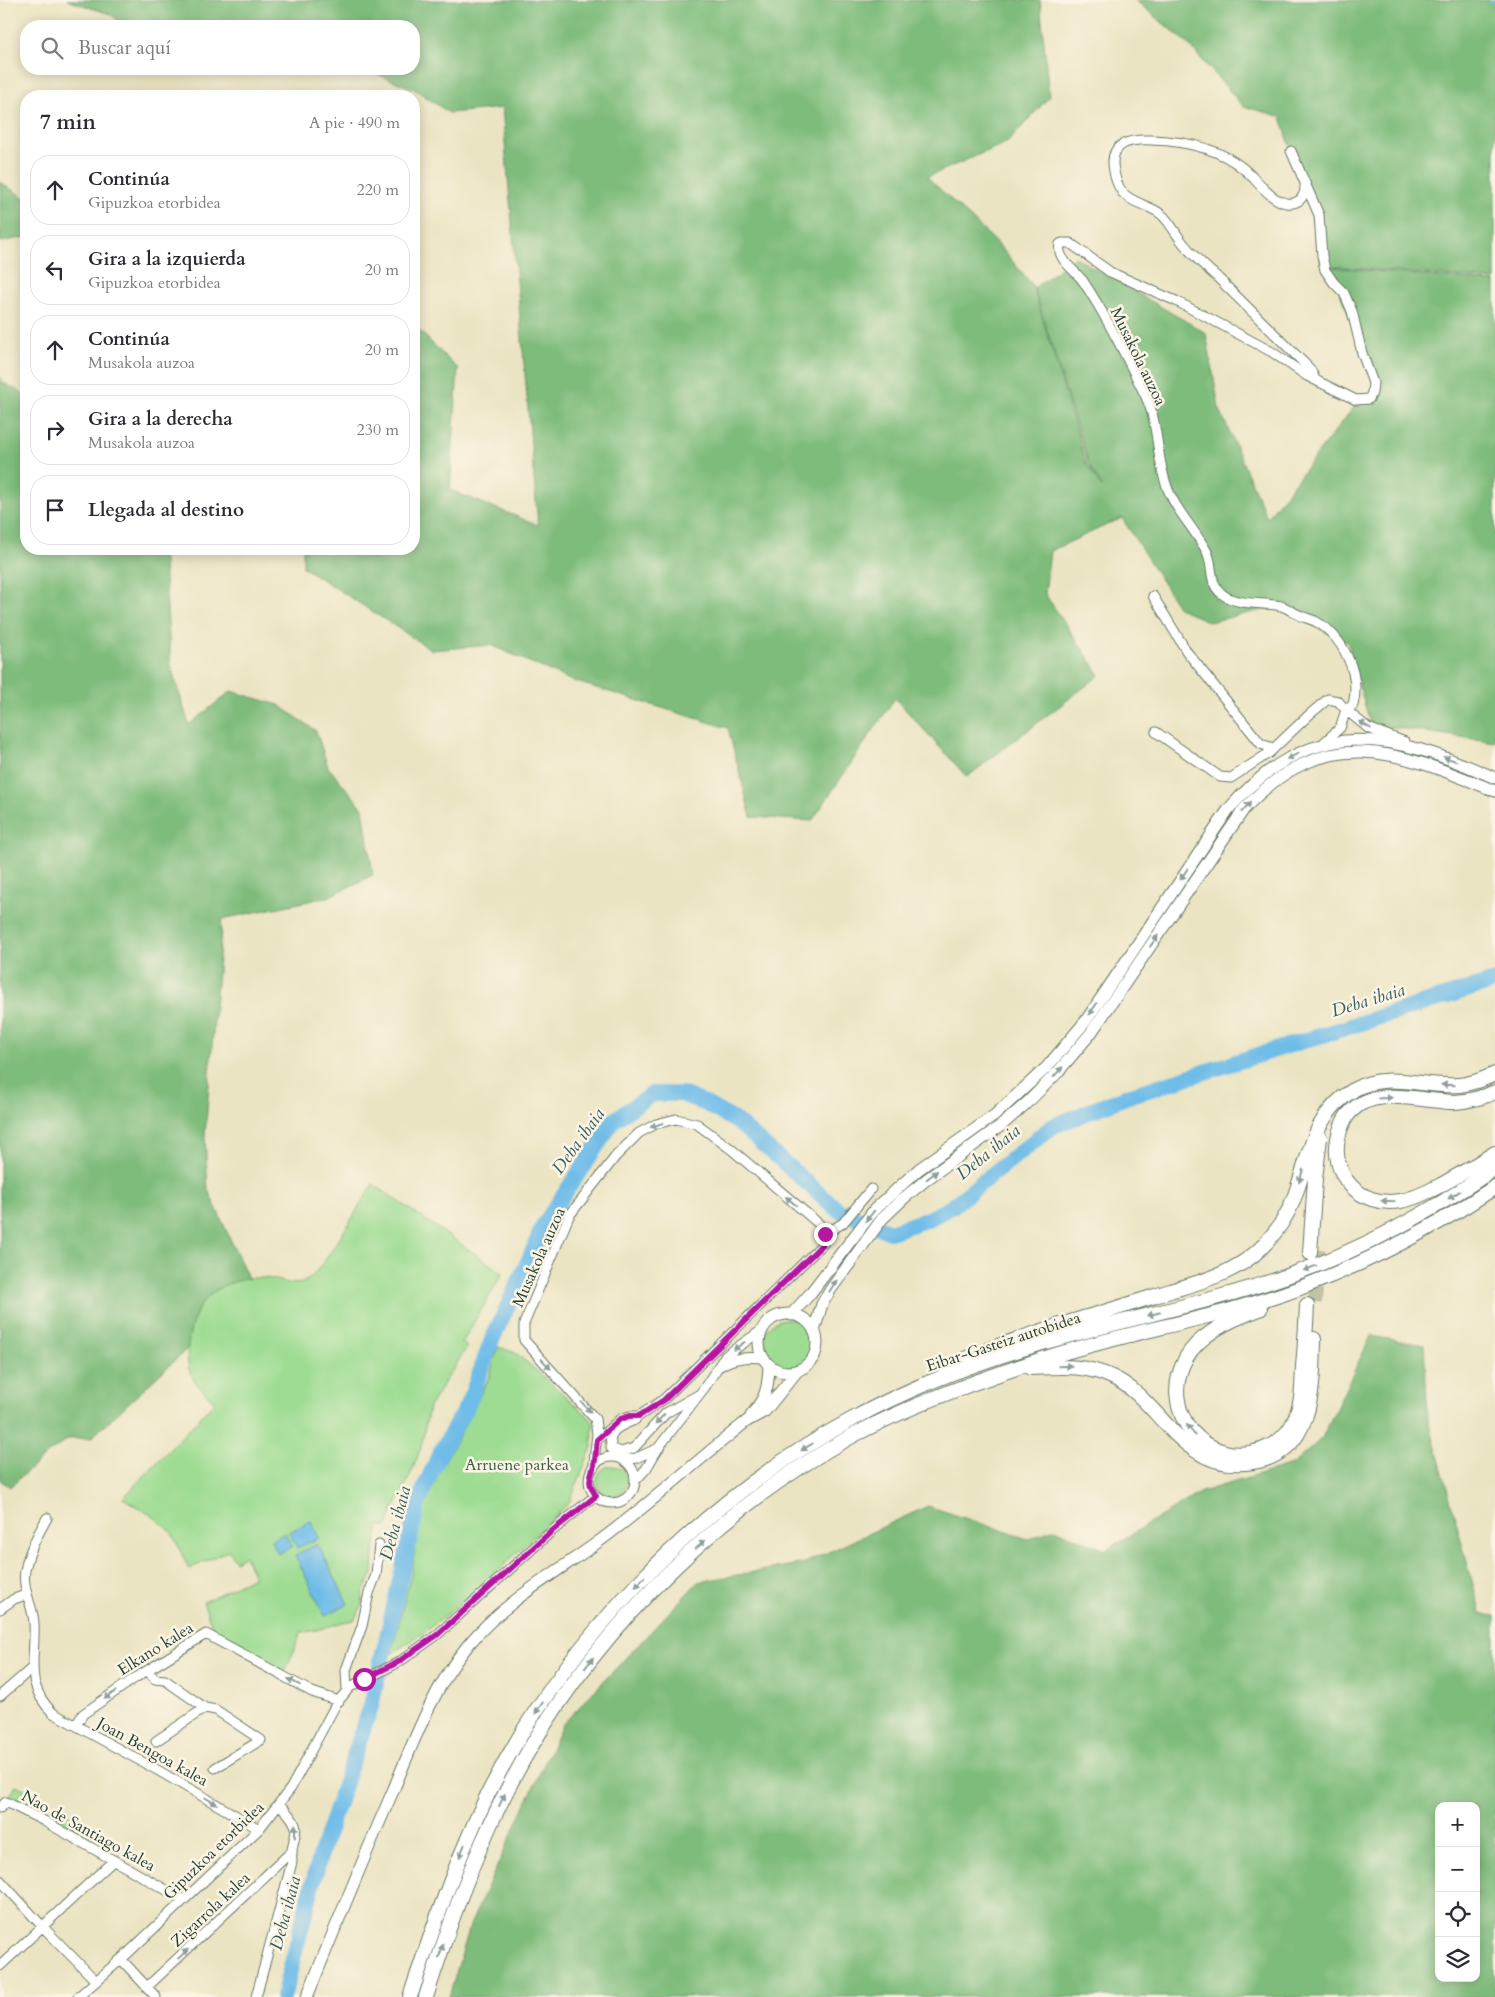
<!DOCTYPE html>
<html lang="es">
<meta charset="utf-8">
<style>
:root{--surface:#fff;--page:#f2f2f3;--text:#2b2b33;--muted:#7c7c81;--line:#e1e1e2}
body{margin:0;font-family:Cardo,serif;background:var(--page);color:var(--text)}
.controls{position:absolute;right:15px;bottom:15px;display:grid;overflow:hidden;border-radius:10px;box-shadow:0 2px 12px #0003}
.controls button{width:45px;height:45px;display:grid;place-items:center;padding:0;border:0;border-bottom:1px solid var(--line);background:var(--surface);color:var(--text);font:25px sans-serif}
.stop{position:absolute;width:15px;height:15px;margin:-11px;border:4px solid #b5179e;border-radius:50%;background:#fff}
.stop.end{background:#b5179e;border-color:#fff;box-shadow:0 1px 5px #0008}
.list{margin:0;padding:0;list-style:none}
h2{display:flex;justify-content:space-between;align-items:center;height:65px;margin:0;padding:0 20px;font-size:21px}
h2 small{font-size:16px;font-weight:400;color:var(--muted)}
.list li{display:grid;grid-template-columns:32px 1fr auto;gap:15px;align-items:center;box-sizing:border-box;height:70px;margin:0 10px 10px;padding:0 10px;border:1px solid var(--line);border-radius:20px}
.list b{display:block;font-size:19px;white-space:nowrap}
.list p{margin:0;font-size:16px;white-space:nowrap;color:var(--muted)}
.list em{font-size:16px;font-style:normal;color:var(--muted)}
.icon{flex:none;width:28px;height:28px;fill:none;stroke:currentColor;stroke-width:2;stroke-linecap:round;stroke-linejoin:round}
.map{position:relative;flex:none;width:1495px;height:1997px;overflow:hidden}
.search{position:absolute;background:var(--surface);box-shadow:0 2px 12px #0003;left:20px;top:20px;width:400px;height:55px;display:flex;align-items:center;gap:12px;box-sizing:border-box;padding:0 18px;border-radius:20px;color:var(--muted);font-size:19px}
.panel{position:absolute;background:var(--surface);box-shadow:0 2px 12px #0003;left:20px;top:90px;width:400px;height:465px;border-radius:20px}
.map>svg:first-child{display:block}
.green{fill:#9ddc92;stroke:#5e8c63}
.forest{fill:#7ebc7c;stroke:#4e7c58;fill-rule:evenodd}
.water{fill:#6ebce8;stroke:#467c8e}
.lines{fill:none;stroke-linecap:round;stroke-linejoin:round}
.stream{stroke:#6ebce8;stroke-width:2.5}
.river{stroke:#6ebce8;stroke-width:16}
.highway-tunnel{stroke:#c2c3a6;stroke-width:14;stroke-dasharray:14 7;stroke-linecap:butt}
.minor-casing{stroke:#676;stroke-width:11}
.major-casing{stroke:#676;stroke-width:13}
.highway-casing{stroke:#676;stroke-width:16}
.minor{stroke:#fff;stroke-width:9}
.major{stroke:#fff;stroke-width:11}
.highway{stroke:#fff;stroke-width:14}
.oneway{fill:#8f9e9a}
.route{stroke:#b5179e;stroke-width:6}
.labels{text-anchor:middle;stroke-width:5;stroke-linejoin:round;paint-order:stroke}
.street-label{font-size:16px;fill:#1f3d34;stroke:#fcf5e5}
.park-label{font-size:16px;fill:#385d47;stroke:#fcf5e5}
.water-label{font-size:18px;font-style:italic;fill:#335d61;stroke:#fcf5e5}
</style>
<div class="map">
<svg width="1495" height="1997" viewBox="0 0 1495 1997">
<rect width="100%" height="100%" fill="#fcf5e5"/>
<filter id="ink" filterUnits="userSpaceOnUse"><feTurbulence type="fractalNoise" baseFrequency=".02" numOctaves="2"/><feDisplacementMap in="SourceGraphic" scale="10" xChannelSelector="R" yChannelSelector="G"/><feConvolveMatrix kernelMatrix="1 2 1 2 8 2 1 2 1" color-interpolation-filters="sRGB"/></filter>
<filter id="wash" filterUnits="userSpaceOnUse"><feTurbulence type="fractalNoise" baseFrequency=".0096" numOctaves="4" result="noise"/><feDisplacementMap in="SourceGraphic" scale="20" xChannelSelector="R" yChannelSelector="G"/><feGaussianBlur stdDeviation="1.12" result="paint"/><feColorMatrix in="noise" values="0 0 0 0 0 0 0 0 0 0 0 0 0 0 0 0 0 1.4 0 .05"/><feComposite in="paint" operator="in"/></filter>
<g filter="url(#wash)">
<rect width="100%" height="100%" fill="#ebe4c2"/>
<path class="green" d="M 373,1184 L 503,1273 L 462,1343 L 467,1347 L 429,1407 L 421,1447 L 413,1469 L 386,1527 L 379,1525 L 374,1550 L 373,1574 L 363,1592 L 362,1606 L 354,1620 C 335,1622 320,1632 301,1632 L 285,1672 L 215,1634 L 203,1602 L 254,1577 L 245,1556 L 235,1561 L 229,1550 L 189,1569 L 172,1533 L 154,1517 L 123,1498 L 215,1402 C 191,1380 185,1373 188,1339 C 192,1299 226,1275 265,1278 C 279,1279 293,1288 306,1281 C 320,1275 362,1201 373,1184 Z
M762 1344a25 25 0 1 1 50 0a25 25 0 1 1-50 0Z
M 498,1347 L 516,1353 L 588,1416 L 593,1423 L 592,1447 L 569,1503 L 484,1584 L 426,1631 L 391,1654 L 411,1575 L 422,1504 L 441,1467 L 459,1436 L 489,1377 Z
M597 1481a15 15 0 1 1 30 0a15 15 0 1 1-30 0Z
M 16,1785 L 35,1795 L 29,1807 L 10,1797 Z
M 58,1809 L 99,1831 L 93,1842 L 52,1820 Z"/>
<path class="forest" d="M 67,0 L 1040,0 L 1049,97 L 1008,142 L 927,177 L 998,244 L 1033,286 L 1086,463 L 1102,487 L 1088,463 L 1034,288 L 1075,257 L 1206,333 L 1219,408 L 1267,518 L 1357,403 L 1379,393 L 1330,267 L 1495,282 L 1495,742 L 1370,724 L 1348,643 L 1276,607 L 1209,622 L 1179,608 L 1122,518 L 1050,551 L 1045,594 L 1100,675 L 967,777 L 895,698 L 812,821 L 751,817 L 728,728 L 570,680 L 491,645 L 432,650 L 303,567 L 303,549 L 414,549 L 414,325 L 458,369 L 450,490 L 538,525 L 502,108 L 449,113 L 416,90 L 365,69 L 414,69 L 414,26 L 264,26 L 249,20 L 238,26 L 125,26 L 110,14 Z
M 1135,0 L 1495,0 L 1495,280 L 1330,266 L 1328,268 L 1281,117 L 1243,106 L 1187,43 Z
M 0,182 L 26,199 L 26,237 L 0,242 Z
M 0,377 L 2,382 L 26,395 L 26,549 L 163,549 L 171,666 L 189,725 L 231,691 L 279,705 L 316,731 L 328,767 L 363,808 L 373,875 L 328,897 L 222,919 L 205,1136 L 208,1190 L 248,1278 C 207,1288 192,1306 188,1348 L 91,1438 L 68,1439 L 47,1454 L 10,1487 L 0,1480 Z
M 1371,1336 L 1424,1345 L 1428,1418 L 1481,1614 L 1495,1616 L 1495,1997 L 449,1997 L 471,1923 L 562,1725 L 698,1582 L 805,1563 L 928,1506 L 1028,1539 L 1055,1529 L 1106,1550 L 1201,1492 L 1292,1465 L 1322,1438 ZM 1439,1806 L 1476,1806 L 1476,1978 L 1439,1978 Z"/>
<path class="water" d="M 311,1521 L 319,1538 L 297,1548 L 289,1532 Z
M 285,1533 L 292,1547 L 278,1554 L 271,1540 Z
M 318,1544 L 348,1604 L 325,1616 L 295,1555 Z"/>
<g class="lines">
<path class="stream" d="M 1490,0 L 1495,3"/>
<path class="river" d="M 283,1997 L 321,1853 L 371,1706 L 418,1503 L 439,1455 L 469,1402 L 492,1340 L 532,1253 L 543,1226 L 614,1120 L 652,1094 L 682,1094 L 704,1103 L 736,1121 L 838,1210 L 890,1232 L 928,1219 L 951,1207 L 1053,1126 L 1128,1096 L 1495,981"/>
</g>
</g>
<g filter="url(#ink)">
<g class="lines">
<path class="highway-tunnel" d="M 1315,1303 L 1319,1250"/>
<g class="minor-casing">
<path id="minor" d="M 1291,151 L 1319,215 L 1322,256 L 1325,270 L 1334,283 L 1344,293 L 1352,311 L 1362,353 L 1373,383 L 1372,393 L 1369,399 L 1356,400 L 1307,376 L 1272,352 L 1218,323 L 1176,301 L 1110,272 L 1070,243 L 1062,243 L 1060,244 C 1056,259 1075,270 1083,281 C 1107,317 1127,358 1146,397 C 1159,425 1156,456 1166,484 C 1174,509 1195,529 1207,552 C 1214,566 1208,583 1222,594 C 1237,606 1263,602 1281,606 C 1288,608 1294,613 1301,616 C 1306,618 1311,619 1315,621 C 1343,636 1361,674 1353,705 L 1346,710 L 1340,728 L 1321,745
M 1305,186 C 1305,198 1298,205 1286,203 C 1269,199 1257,180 1245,170 C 1220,148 1184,141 1152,140 C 1129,139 1108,143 1114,171 C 1115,178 1118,186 1122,192 C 1132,204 1151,205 1162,215 C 1169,221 1174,231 1180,239 C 1191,254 1203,265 1217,277 L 1310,369 L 1315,379
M 1153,596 L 1187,652 L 1261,744 L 1273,748
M 1156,732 L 1220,777 L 1231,778 L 1269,753 L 1310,714 L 1328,699 L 1338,701 L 1346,710 L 1368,728 L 1405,742
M 825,1234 L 843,1223 L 871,1189
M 720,1366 C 734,1357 747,1357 762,1358
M 611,1448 L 621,1452 L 634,1448 L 666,1413 L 698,1395
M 614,1452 C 603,1431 620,1426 635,1420
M589 1480a23 23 0 1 1 46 0a23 23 0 1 1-46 0Z
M 623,1460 L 636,1458 L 659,1448
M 594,1467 C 594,1456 596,1445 597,1434 L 595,1419 L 524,1340 L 524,1324 L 569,1216 L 616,1156 L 639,1133 L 656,1124 L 676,1119 L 697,1124 L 731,1149 L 819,1224 L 825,1234 L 823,1244 L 664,1399 L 639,1416 L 630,1416 L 620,1419 L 597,1440
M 635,1481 L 646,1469 L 659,1447 L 705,1387 L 725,1356 L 762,1330
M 47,1518 C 38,1534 28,1552 25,1571 C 22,1590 33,1605 34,1623 C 36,1658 23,1684 53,1713 L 159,1771 L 259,1829
M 0,1609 L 14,1599 L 26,1595
M 148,1671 L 155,1679 L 165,1680 L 205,1708 L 216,1710 L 261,1740 L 215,1768
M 347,1690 L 346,1670 L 362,1626 L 369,1593 L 376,1575 L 379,1545
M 0,1696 L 31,1669
M 76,1725 L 83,1714 L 135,1678 L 206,1634 L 312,1692 L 339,1701
M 156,1741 L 205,1708
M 0,1808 L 6,1802 L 44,1821 L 184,1900
M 0,1880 L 42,1926 L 96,1981
M 121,1959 L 156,1997
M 0,1966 L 114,1860
M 147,1987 L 291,1852
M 78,1997 L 128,1953 L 259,1829 L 291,1788 L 336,1704 L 350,1687 L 399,1662 L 437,1635 L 552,1531 L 595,1496
M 256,1997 L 292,1862 C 289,1830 309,1834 280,1805"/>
</g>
<g class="major-casing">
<path id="major" d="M759 1343a29 29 0 1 1 58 0a29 29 0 1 1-58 0Z
M 791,1315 L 809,1295 L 875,1209 L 919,1169 L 995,1115 L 1047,1067 L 1085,1022 L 1228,810 C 1310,714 1390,731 1495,778
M 814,1331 L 822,1304 L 831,1289 L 882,1219 L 904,1198 L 927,1179 L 1003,1124 L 1030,1100 L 1057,1073 L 1091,1033 L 1244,809 C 1326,721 1397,751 1495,791
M 751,1416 C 766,1396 768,1391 769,1365
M 307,1997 C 335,1928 363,1859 393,1791 C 414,1740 434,1686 469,1644 C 503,1603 551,1576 594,1545 C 647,1507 695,1462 747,1421 L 765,1411 L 798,1370"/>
</g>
<g class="highway-casing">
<path id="highway" d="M 1495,1092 C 1482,1098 1469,1101 1455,1102 C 1426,1102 1387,1089 1360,1104 C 1348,1112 1343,1120 1339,1134 C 1328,1174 1360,1208 1400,1201 C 1427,1197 1471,1167 1495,1153
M 1310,1253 L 1315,1179 L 1320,1138
M 1260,1309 C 1234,1318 1200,1333 1186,1358 C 1156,1412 1207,1471 1264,1449 C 1275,1445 1287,1435 1292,1425 C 1303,1404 1302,1388 1303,1366 C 1305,1345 1306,1326 1307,1305
M 965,1359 C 1005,1343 1046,1329 1087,1317 C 1115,1309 1142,1300 1170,1291 C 1203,1281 1236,1273 1261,1248 C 1275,1234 1287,1217 1294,1198 C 1310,1156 1312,1114 1355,1089 C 1386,1071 1425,1088 1459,1085 C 1471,1084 1484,1079 1495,1074
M 1030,1368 C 1060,1367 1084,1364 1112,1377 C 1147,1393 1165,1432 1198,1452 C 1214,1463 1234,1465 1253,1462 C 1314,1453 1313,1387 1314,1339
M 410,1997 C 433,1928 456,1860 488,1794 C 565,1640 699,1502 851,1420 C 910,1387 974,1363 1039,1344 C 1122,1319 1208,1304 1290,1275 C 1364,1249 1431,1212 1495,1168
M 426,1997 C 448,1929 471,1862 503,1798 C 577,1649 708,1514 854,1435 C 915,1403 981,1379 1046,1358 C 1129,1331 1217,1319 1300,1288 C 1369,1262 1434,1228 1495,1187"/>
</g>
<use href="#minor" class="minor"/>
<use href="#major" class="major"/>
<use href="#highway" class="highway"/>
</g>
<defs><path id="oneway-solid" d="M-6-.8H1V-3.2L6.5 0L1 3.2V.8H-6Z" transform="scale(1.25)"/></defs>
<g class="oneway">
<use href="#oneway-solid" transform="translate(1365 725) rotate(-149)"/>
<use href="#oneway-solid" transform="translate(1293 756) rotate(154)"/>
<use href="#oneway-solid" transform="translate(1450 759) rotate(-161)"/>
<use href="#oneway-solid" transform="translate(1246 807) rotate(-49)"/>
<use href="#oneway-solid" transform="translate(1184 874) rotate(124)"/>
<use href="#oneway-solid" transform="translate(1154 941) rotate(-55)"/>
<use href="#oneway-solid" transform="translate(1093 1009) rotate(124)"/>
<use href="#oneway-solid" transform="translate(1058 1072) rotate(-48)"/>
<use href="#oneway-solid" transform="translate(1448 1085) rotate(-178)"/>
<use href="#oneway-solid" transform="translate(1385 1098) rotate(-4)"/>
<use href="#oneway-solid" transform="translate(657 1125) rotate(161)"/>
<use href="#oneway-solid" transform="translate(932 1175) rotate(-38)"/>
<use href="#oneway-solid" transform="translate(1301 1176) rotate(107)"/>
<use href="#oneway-solid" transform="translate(1454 1195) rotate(147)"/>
<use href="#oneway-solid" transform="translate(791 1201) rotate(-140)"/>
<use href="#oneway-solid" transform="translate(1388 1201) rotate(-179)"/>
<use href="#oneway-solid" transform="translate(870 1216) rotate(129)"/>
<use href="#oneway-solid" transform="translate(1310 1268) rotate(159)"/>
<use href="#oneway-solid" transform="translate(833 1286) rotate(-57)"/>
<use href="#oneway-solid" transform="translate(1154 1314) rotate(165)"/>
<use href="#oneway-solid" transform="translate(739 1346) rotate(144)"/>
<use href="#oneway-solid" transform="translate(546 1364) rotate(47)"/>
<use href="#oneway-solid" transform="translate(1065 1366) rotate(-2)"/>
<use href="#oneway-solid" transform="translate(586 1407) rotate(48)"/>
<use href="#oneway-solid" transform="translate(660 1419) rotate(132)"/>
<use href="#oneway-solid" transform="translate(1191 1430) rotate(-129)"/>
<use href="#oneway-solid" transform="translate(807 1447) rotate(148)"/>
<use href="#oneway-solid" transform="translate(700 1545) rotate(-42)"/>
<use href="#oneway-solid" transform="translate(640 1582) rotate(133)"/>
<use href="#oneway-solid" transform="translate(589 1663) rotate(-52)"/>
<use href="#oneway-solid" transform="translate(294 1682) rotate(-151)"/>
<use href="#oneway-solid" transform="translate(110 1695) rotate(145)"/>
<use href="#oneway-solid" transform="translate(539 1708) rotate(124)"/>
<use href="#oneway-solid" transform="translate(502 1800) rotate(-64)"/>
<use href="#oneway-solid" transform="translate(211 1801) rotate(30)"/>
<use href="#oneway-solid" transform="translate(295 1831) rotate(-89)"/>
<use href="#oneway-solid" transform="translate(462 1851) rotate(112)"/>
<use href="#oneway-solid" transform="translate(441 1951) rotate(-72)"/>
<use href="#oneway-solid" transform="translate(183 1954) rotate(-43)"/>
</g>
</g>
<g class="lines" filter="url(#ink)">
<path class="route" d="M 364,1679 L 398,1662 L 437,1635 L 552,1531 L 596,1496 C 587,1481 590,1480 594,1465 C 596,1457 596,1448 597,1440 L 620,1419 L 630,1416 L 639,1416 L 664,1400 L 823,1244 L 825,1234"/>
</g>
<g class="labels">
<g class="street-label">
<text transform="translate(1139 356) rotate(64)" y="6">Musakola auzoa</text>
<text transform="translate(538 1257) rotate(-66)" y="6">Musakola auzoa</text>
<text transform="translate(1003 1341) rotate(-18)" y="6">Eibar-Gasteiz autobidea</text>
<text transform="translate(155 1648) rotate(-32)" y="6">Elkano kalea</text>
<text transform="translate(153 1751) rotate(29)" y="6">Joan Bengoa kalea</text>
<text transform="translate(89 1830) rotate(29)" y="6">Nao de Santiago kalea</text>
<text transform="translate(213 1850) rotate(-44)" y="6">Gipuzkoa etorbidea</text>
<text transform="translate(210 1909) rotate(-43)" y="6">Zigarrola kalea</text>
</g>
<g class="park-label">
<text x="517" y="1470">Arruene parkea</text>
</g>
<g class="water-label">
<text transform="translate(1368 1000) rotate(-17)" y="6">Deba ibaia</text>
<text transform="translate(578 1141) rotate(-54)" y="6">Deba ibaia</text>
<text transform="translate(988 1152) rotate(-39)" y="6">Deba ibaia</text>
<text transform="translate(395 1523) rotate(-75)" y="6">Deba ibaia</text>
<text transform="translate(285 1913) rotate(-75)" y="6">Deba ibaia</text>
</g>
</g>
</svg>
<div class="controls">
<button>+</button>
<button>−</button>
<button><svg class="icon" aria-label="locate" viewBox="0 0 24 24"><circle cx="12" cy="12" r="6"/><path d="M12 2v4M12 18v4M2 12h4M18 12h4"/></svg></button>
<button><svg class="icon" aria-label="layers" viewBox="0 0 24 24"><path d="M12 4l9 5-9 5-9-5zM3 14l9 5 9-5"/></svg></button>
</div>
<div class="stop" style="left:364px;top:1679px"></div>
<div class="stop end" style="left:825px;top:1234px"></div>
<div class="search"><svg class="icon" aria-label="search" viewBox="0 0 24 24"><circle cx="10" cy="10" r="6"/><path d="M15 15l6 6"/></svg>Buscar aquí</div>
<section class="panel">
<h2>7 min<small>A pie · 490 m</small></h2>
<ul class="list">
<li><svg class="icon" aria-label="ahead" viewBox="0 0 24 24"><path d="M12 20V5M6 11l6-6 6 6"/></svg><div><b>Continúa</b><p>Gipuzkoa etorbidea</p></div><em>220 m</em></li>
<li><svg class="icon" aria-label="left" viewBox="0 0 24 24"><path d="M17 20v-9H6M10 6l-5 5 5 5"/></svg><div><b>Gira a la izquierda</b><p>Gipuzkoa etorbidea</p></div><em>20 m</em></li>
<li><svg class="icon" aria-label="ahead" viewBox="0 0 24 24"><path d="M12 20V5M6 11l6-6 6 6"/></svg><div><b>Continúa</b><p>Musakola auzoa</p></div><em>20 m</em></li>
<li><svg class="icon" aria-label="right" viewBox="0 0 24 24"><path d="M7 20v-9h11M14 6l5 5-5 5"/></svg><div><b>Gira a la derecha</b><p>Musakola auzoa</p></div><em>230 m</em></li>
<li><svg class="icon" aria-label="arrive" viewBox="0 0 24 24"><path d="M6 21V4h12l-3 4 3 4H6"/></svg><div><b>Llegada al destino</b></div></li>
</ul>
</section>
</div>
